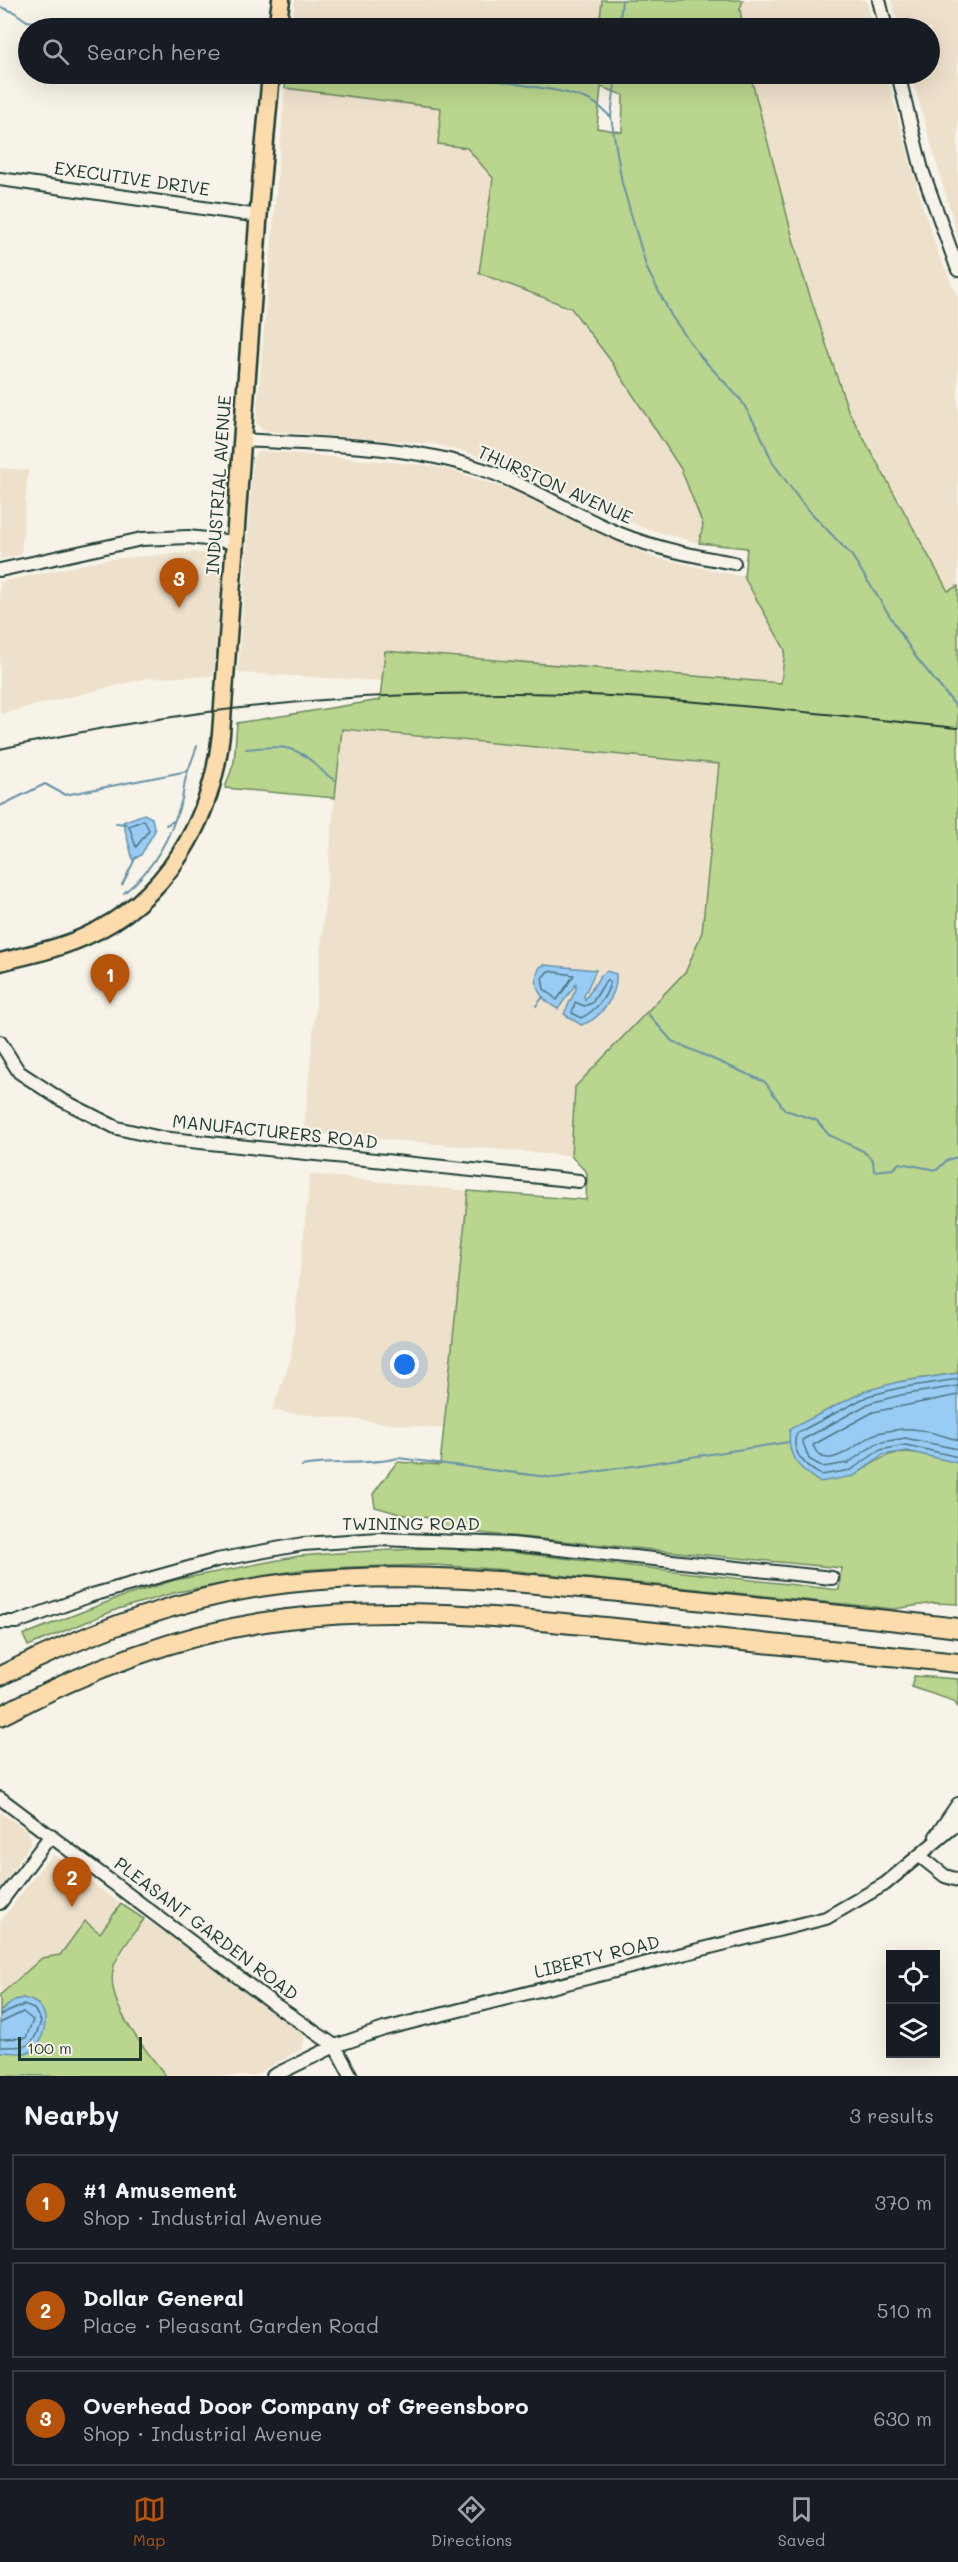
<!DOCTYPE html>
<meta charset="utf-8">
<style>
:root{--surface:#171b24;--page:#242831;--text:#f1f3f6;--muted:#9ea1a6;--line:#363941;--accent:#b45309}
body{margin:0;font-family:Mali,sans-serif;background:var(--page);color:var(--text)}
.controls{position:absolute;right:18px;bottom:18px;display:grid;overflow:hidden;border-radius:0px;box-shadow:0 6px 24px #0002}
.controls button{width:54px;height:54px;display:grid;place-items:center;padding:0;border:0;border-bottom:2px solid var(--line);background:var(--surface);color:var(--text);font:30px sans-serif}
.scale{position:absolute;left:18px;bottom:15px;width:124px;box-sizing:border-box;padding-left:6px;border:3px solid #1f3d34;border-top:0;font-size:16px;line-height:21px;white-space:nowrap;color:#1f3d34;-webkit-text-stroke:4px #f7f3e8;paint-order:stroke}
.you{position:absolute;left:405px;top:1365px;width:21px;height:21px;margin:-15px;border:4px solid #fff;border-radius:50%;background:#1a73e8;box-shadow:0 0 0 9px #1a73e833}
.badge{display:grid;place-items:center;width:39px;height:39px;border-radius:50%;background:var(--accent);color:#fff;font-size:20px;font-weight:700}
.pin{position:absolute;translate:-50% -50px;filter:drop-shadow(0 2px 3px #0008)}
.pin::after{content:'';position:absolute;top:32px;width:21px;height:18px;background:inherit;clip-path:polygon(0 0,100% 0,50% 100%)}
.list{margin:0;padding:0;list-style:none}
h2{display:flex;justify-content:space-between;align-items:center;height:78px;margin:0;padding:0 24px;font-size:26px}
h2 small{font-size:20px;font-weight:400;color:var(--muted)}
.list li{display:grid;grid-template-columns:39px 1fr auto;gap:18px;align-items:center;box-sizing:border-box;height:96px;margin:0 12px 12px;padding:0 12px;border:2px solid var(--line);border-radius:0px}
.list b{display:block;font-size:22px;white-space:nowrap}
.list p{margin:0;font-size:20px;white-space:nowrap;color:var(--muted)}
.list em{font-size:20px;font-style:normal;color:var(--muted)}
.icon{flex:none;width:33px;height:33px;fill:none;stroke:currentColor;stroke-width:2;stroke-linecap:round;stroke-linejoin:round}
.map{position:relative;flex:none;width:958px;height:2076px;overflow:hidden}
.search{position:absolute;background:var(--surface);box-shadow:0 6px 24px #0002;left:18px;right:18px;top:18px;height:66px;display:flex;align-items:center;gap:15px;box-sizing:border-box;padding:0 21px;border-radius:33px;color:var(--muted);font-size:22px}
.sheet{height:402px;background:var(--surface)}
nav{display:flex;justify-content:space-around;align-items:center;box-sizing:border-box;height:84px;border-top:2px solid var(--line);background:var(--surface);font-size:16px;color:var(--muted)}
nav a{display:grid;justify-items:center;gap:3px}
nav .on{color:var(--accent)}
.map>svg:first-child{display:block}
.built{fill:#eee1cc}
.green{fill:#bad58d;stroke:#6c8960;stroke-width:1.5;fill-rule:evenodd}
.water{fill:#98ccf5;stroke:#6893a8;stroke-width:1.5}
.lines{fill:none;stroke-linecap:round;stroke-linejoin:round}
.shore{stroke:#4f7681;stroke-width:1.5}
.stream{stroke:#6893a8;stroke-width:2}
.minor-casing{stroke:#1f3d34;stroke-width:16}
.major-casing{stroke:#1f3d34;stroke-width:21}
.highway-casing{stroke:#1f3d34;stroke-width:22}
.minor{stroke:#f7f3e8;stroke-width:12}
.major{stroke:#fcdcac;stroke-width:16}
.highway{stroke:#fcdcac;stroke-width:18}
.rail{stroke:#1f3d34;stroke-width:2}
.labels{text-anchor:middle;stroke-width:4.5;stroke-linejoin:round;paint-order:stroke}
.street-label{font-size:18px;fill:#1f3d34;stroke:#f7f3e8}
</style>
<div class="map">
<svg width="958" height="2076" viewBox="0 0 958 2076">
<rect width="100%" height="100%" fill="#f7f3e8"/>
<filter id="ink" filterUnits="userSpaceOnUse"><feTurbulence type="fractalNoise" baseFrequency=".0167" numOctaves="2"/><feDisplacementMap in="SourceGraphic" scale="12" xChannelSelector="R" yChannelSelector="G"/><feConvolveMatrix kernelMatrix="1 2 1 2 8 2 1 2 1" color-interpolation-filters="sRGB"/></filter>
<g filter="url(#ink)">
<path class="built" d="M 295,0 L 602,0 L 599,28 L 291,28 Z
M 743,0 L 866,0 L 874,28 L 743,28 L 740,9 Z
M 891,0 L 958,0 L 958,238 L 911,74 L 930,74 L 930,28 L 899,28 Z
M 750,74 L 886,74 L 923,207 L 938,252 L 958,297 L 958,586 L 948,592 L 848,410 L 801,269 Z
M 285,88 L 441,108 L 467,148 L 493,178 L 479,272 L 571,308 L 611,361 L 681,469 L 703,525 L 699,543 L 643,528 L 532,475 L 465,452 L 433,444 L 264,431 L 260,428 L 256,422 Z
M 264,451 L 426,465 L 451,470 L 514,491 L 653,557 L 744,577 L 785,650 L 782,683 L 385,652 L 383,681 L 238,673 L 253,459 L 256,452 Z
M 0,468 L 28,470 L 21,555 L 0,559 Z
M 193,552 L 213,555 L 222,564 L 214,676 L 147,678 L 0,714 L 0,582 L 109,559 Z
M 341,729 L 719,764 L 702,932 L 686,971 L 575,1087 L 571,1156 L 304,1132 Z
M 310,1174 L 468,1191 L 443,1429 L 272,1411 L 291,1358 Z
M 0,1812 L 28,1831 L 31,1838 L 31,1843 L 0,1889 Z
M 54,1855 L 121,1904 L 100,1933 L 84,1921 L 60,1955 L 42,1958 L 0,1995 L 0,1922 L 46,1861 Z
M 144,1919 L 170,1935 L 302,2033 L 305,2038 L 302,2049 L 254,2076 L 166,2076 L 124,2020 L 114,1991 L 114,1966 Z"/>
<path class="green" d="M 602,0 L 743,0 L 740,9 L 743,28 L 599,28 Z
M 286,74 L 750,74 L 801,269 L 848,410 L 948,591 L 958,586 L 958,1373 L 898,1382 L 854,1476 C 900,1443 905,1450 958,1463 L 958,1604 L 934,1603 L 894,1609 L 507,1570 L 434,1565 L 351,1567 L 299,1570 L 177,1592 L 118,1609 L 28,1646 L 23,1635 L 115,1599 L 175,1580 L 299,1556 L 352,1552 L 436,1548 L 510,1552 L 839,1590 L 841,1568 L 438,1529 L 437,1519 L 400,1514 L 375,1507 L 373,1494 L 397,1462 L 440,1465 L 468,1191 L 586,1200 L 587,1173 L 571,1156 L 575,1087 L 686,971 L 702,932 L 719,764 L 342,729 L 335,798 L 225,788 L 234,762 L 237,723 L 380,700 L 385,651 L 781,683 L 785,650 L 744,577 L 747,548 L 699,543 L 703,525 L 681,469 L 611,361 L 571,308 L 479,273 L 493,178 L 467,148 L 438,144 L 441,108 L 285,88 ZM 601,87 L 623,95 L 622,132 L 597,128 Z
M 914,1676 L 958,1679 L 958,1708 L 954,1701 L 911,1687 Z
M 121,1904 L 144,1919 C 136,1931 118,1953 114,1966 C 103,2004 146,2049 166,2076 L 0,2076 L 0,2052 L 31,2052 L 38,2004 L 23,1998 L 5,2007 L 0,2012 L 0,1995 L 42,1958 L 60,1955 L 85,1921 L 100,1933 Z"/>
<path class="water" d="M 144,814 L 152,818 L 155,831 L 141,855 L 133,860 L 123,822 Z
M 544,965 L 596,970 L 584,996 L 585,1000 L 600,976 L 607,971 L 616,974 C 618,995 600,1020 581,1025 L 564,1014 L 576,989 L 576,984 L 558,1009 C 541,1000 530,985 540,967 Z
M 958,1373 L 958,1463 L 907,1451 L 883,1455 L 854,1476 L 819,1482 C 798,1468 786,1456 790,1429 L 865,1391 L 898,1382 Z
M 23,1998 C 45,2003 49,2017 42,2036 C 40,2042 39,2048 33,2051 C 24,2055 9,2052 0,2052 L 0,2012 L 15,2000 Z"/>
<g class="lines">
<path class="shore" d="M 144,820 L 149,830 L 136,847 L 129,826 Z
M 548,971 L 574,975 L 557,1000 L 544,989 L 542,978 Z
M 607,979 L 610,982 C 607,998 595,1011 581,1018 L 572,1013 L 575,1002 L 584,1006 L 592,1003 Z
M 958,1379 L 899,1388 L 868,1396 L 797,1433 C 789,1451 806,1467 821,1475 L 851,1470 L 880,1450 L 906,1445 L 958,1457
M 958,1386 L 901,1395 L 870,1403 L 802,1440 L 809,1459 L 823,1467 L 848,1463 L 877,1443 L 905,1438 L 958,1449
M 958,1395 L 873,1412 L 813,1445 C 825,1477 858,1441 875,1434 C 883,1431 894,1430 903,1429 C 920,1427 941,1436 958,1440
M 0,2015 L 24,2005 L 34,2009 L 41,2021 C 32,2051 29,2046 0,2047
M 0,2023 L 23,2012 L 33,2020 L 26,2038 L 0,2039"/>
<path class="stream" d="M 0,7 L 14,12 L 27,21 L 75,28
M 619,28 L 622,0
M 470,74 C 509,86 551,85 589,100 C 597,103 604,111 611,117
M 616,74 L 611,117 L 622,183 L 647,269 L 672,317 L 701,357 L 741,400 L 759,431 L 773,463 L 801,502 L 852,556 L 915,656 L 958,709
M 246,749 C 271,747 289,743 309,759 C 319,766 321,773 335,780
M 0,806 L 45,784 L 65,795 L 188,771 L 197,746
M 116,823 L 126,824
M 166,825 L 174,821
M 122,885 L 136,857
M 124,893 C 155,868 171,836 182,799 C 184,790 184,780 188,771
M 536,1006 L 543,997
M 648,1014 L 672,1041 L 765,1082 L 785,1110 L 816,1120 L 829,1135 L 863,1151 L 873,1160 L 874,1171 L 894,1169 L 899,1163 L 937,1170 L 947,1160 L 958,1157
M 302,1466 C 334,1460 367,1466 398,1458 L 555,1478 L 789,1442"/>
<g class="minor-casing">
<path id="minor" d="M 879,0 L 886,28
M 898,74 L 922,170 L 958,270
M 0,179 L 259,216
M 242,440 C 325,445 414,444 493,473 C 537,490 577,516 620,534 C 657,549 695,556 734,563
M 0,570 L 142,539 L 188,537 L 234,542
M 0,1042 L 19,1072 L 60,1099 L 117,1128 L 161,1138 L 579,1181
M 0,1622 L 17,1622 L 92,1595 L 217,1560 L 303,1544 L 379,1539 L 512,1544 L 832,1578
M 0,1798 L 274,2004 L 335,2046 L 351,2076
M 936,1836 L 958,1804
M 921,1857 L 945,1876 L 958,1880
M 0,1903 L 51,1835
M 273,2076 L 335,2046 L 384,2029 L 826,1918 L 885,1884 L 958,1823"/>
</g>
<g class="major-casing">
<path id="major" d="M 277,28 L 281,0
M 0,962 C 28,955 57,949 84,937 C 166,901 212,821 221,734 L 260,195 L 271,74"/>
</g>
<g class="highway-casing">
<path id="highway" d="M 0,1676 C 92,1631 186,1595 288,1583 C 411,1569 533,1583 655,1596 C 756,1606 857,1616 958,1628
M 0,1716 C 90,1668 185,1631 287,1619 C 401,1605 512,1618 625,1629 C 736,1640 847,1651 958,1663"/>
</g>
<use href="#minor" class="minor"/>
<use href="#major" class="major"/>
<use href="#highway" class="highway"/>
<path class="rail" d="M 0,749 C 168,711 341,692 514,693 C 662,694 811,713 958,728"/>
</g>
</g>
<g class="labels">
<g class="street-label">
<text transform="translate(132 179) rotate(8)" y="6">EXECUTIVE DRIVE</text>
<text transform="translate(219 485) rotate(-86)" y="6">INDUSTRIAL AVENUE</text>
<text transform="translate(555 485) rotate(24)" y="6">THURSTON AVENUE</text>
<text transform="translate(275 1132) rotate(6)" y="6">MANUFACTURERS ROAD</text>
<text x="411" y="1530">TWINING ROAD</text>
<text transform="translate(206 1929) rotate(37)" y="6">PLEASANT GARDEN ROAD</text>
<text transform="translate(597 1957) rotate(-14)" y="6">LIBERTY ROAD</text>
</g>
</g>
</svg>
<div class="controls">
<button><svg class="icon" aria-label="locate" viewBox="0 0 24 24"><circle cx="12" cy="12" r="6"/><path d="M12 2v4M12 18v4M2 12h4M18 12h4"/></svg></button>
<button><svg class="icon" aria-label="layers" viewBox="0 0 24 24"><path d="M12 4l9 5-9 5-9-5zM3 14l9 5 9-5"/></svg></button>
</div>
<div class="scale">100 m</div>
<div class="you"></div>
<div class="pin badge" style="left:110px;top:1004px">1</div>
<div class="pin badge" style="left:72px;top:1907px">2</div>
<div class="pin badge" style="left:179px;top:608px">3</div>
<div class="search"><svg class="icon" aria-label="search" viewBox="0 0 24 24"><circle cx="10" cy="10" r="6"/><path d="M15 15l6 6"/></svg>Search here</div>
</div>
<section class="sheet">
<h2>Nearby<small>3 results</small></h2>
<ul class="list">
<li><span class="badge">1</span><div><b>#1 Amusement</b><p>Shop · Industrial Avenue</p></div><em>370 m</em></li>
<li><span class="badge">2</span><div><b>Dollar General</b><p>Place · Pleasant Garden Road</p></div><em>510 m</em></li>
<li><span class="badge">3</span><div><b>Overhead Door Company of Greensboro</b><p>Shop · Industrial Avenue</p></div><em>630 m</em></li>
</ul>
</section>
<nav>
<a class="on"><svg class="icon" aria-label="map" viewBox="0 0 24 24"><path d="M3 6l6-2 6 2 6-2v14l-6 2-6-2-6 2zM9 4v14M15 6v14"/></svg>Map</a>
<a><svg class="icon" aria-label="directions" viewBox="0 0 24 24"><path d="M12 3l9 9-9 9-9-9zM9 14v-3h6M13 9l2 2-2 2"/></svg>Directions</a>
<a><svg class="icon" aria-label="saved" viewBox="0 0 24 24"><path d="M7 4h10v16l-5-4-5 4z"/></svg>Saved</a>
</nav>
